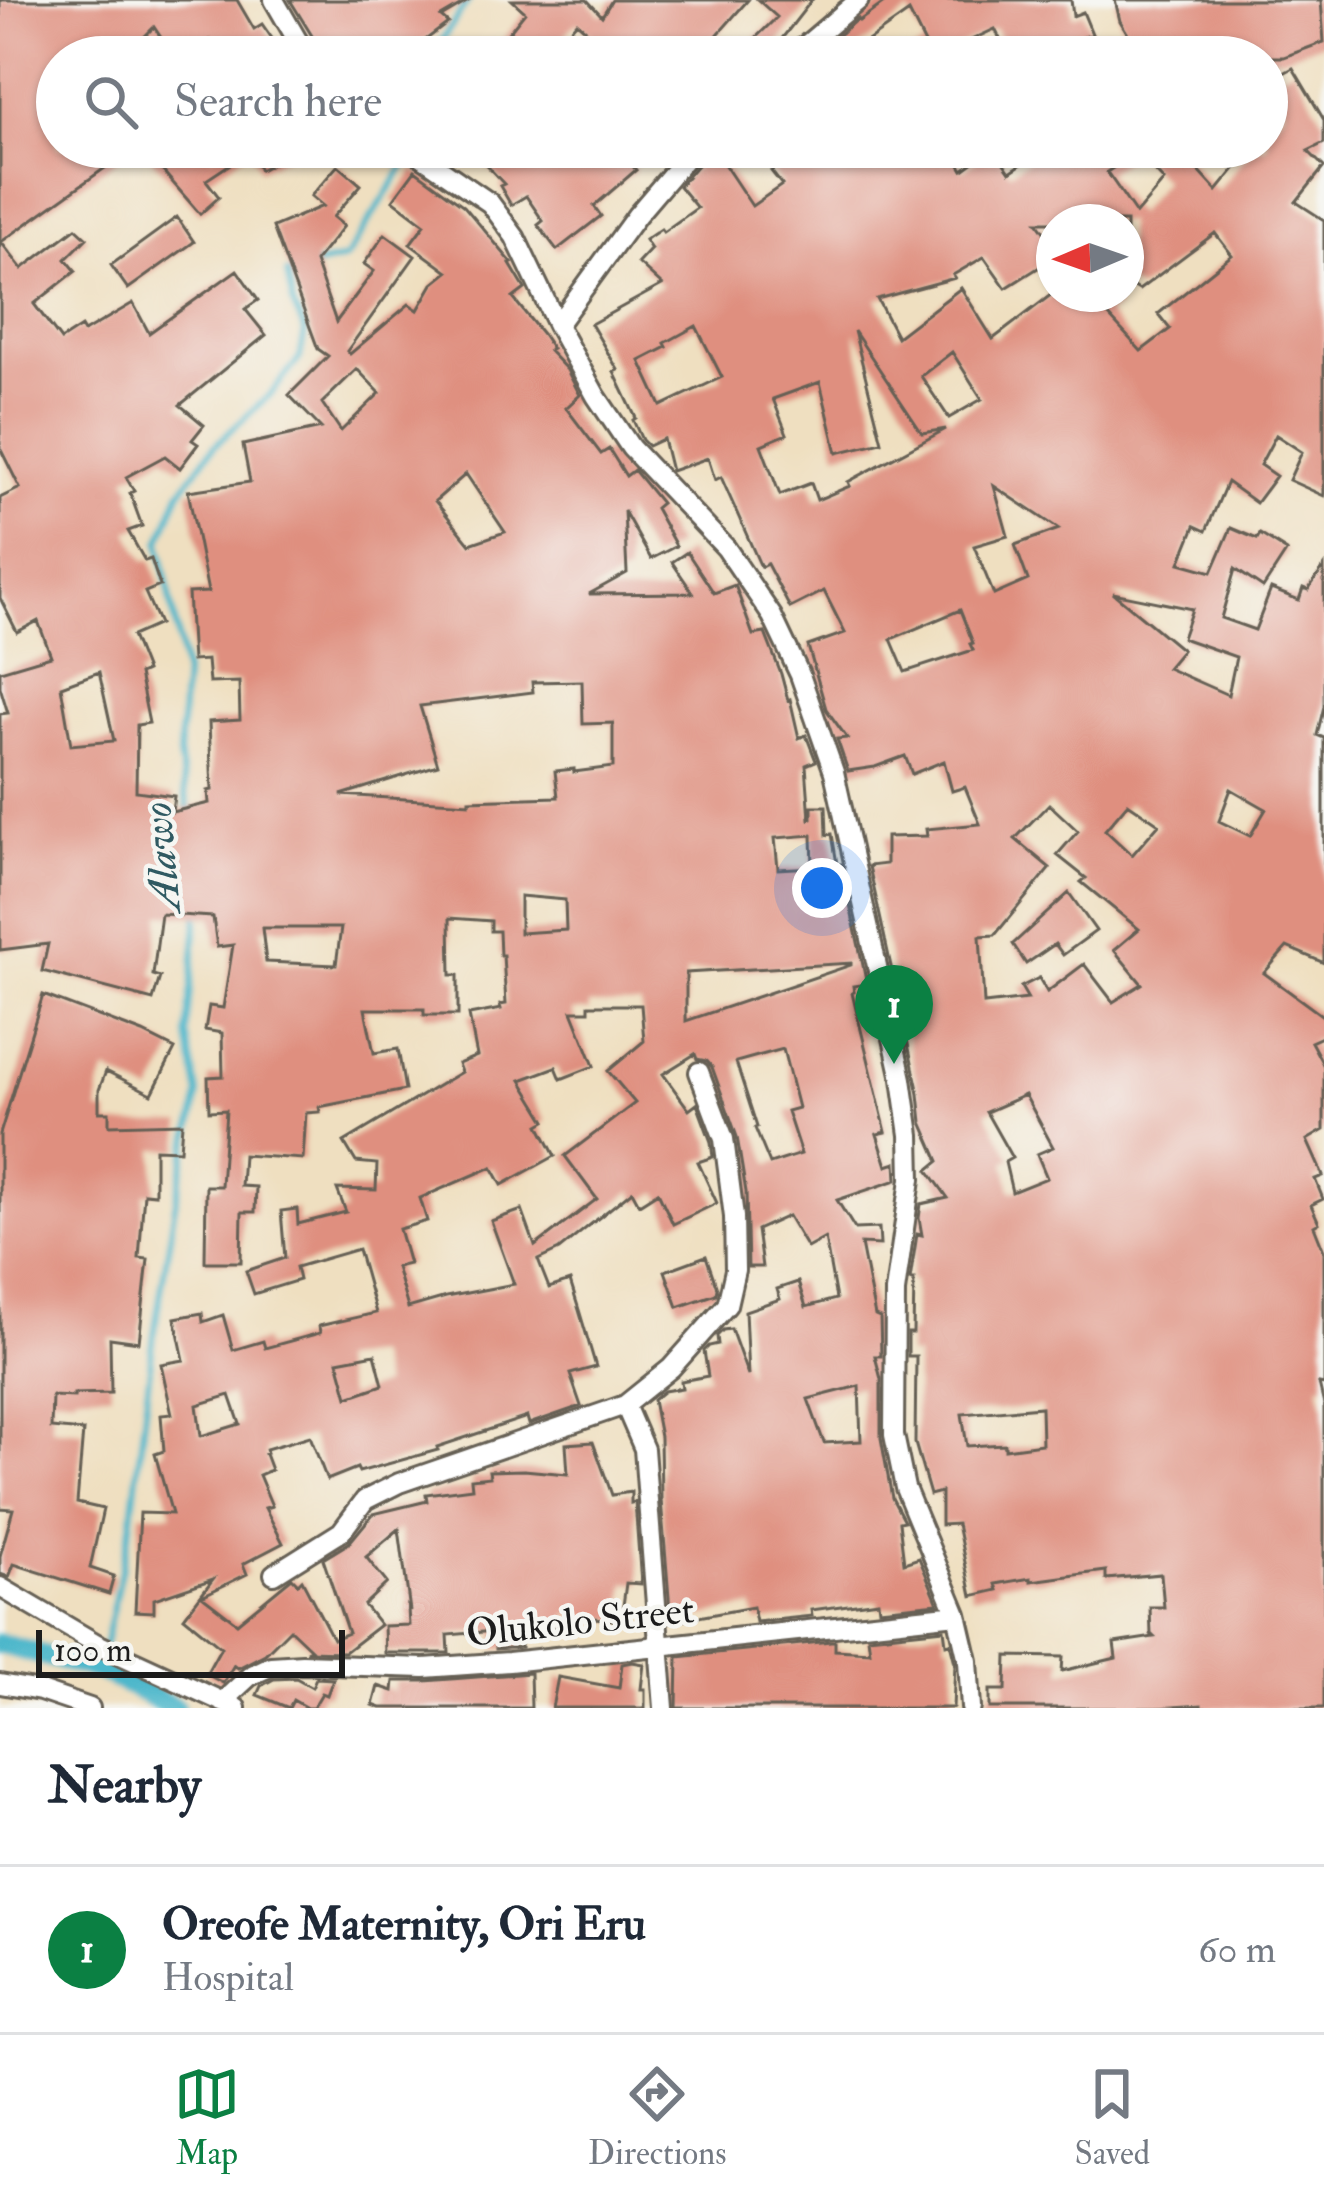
<!DOCTYPE html>
<style>
:root{--surface:#fff;--page:#f2f2f3;--text:#1f2937;--muted:#747a83;--line:#e0e1e3;--accent:#0b8043}
body{margin:0;font-family:"IM FELL Double Pica",serif;background:var(--page);color:var(--text)}
.compass{position:absolute;left:1036px;top:204px;width:108px;height:108px;border-radius:50%;background:var(--surface);box-shadow:0 3px 9px #0004;rotate:268deg}
.scale{position:absolute;left:36px;bottom:30px;width:309px;box-sizing:border-box;padding-left:12px;border:6px solid #1c1c1c;border-top:0;font-size:33px;line-height:42px;white-space:nowrap;color:#1c1c1c;-webkit-text-stroke:9px #f6f6f2;paint-order:stroke}
.you{position:absolute;left:822px;top:888px;width:42px;height:42px;margin:-30px;border:9px solid #fff;border-radius:50%;background:#1a73e8;box-shadow:0 0 0 18px #1a73e833}
.badge{display:grid;place-items:center;width:78px;height:78px;border-radius:50%;background:var(--accent);color:#fff;font-size:39px;font-weight:700}
.pin{position:absolute;translate:-50% -99px;filter:drop-shadow(0 3px 6px #0008)}
.pin::after{content:'';position:absolute;top:63px;width:42px;height:36px;background:inherit;clip-path:polygon(0 0,100% 0,50% 100%)}
.list{margin:0;padding:0;list-style:none}
h2{display:flex;justify-content:space-between;align-items:center;height:156px;margin:0;padding:0 48px;font-size:51px}
h2 small{font-size:39px;font-weight:400;color:var(--muted)}
.list li{display:grid;grid-template-columns:78px 1fr auto;gap:36px;align-items:center;box-sizing:border-box;height:168px;padding:0 48px;border-top:3px solid var(--line)}
.list b{display:block;font-size:45px;white-space:nowrap}
.list p{margin:0;font-size:39px;white-space:nowrap;color:var(--muted)}
.list em{font-size:39px;font-style:normal;color:var(--muted)}
.icon{flex:none;width:66px;height:66px;fill:none;stroke:currentColor;stroke-width:2;stroke-linecap:round;stroke-linejoin:round}
.map{position:relative;flex:none;width:1324px;height:1708px;overflow:hidden}
.search{position:absolute;background:var(--surface);box-shadow:0 3px 9px #0004;left:36px;right:36px;top:36px;height:132px;display:flex;align-items:center;gap:30px;box-sizing:border-box;padding:0 42px;border-radius:66px;color:var(--muted);font-size:45px}
.sheet{height:324px;background:var(--surface)}
nav{display:flex;justify-content:space-around;align-items:center;box-sizing:border-box;height:168px;border-top:3px solid var(--line);background:var(--surface);font-size:33px;color:var(--muted)}
nav a{display:grid;justify-items:center;gap:6px}
nav .on{color:var(--accent)}
.map>svg:first-child{display:block}
.lines{fill:none;stroke-linecap:round;stroke-linejoin:round}
.stream{stroke:#4db7cb;stroke-width:6}
.canal{stroke:#4db7cb;stroke-width:21}
.building{fill:#df8f7f;fill-rule:evenodd}
.street-casing{stroke:#666055;stroke-width:24}
.street{stroke:#fff;stroke-width:18}
.labels{text-anchor:middle;stroke-width:9;stroke-linejoin:round;paint-order:stroke}
.street-label{font-size:39px;fill:#1c1c1c;stroke:#f6f6f2}
.water-label{font-size:42px;font-style:italic;fill:#305a62;stroke:#f6f6f2}
</style>
<div class="map">
<svg width="1324" height="1708" viewBox="0 0 1324 1708">
<rect width="100%" height="100%" fill="#f6f6f2"/>
<filter id="ink" filterUnits="userSpaceOnUse"><feTurbulence type="fractalNoise" baseFrequency=".00833" numOctaves="2"/><feDisplacementMap in="SourceGraphic" scale="24" xChannelSelector="R" yChannelSelector="G"/><feConvolveMatrix kernelMatrix="1 2 1 2 8 2 1 2 1" color-interpolation-filters="sRGB"/></filter>
<filter id="wash" filterUnits="userSpaceOnUse"><feTurbulence type="fractalNoise" baseFrequency=".004" numOctaves="4" result="noise"/><feDisplacementMap in="SourceGraphic" scale="48" xChannelSelector="R" yChannelSelector="G"/><feGaussianBlur stdDeviation="2.7" result="paint"/><feColorMatrix in="noise" values="0 0 0 0 0 0 0 0 0 0 0 0 0 0 0 0 0 1.4 0 .05"/><feComposite in="paint" operator="in"/></filter>
<g filter="url(#wash)">
<rect width="100%" height="100%" fill="#efdfc0"/>
<g class="lines">
<path class="stream" d="M 430,57 L 469,0
M 313,266 L 345,259 L 411,156
M 189,814 L 179,756 L 184,671 L 160,542 L 180,492 L 214,446 L 271,394 L 300,358 L 305,331 L 293,305 L 287,274 L 295,271
M 99,1670 L 131,1525 L 154,1334 L 175,1205 L 199,1095 L 187,1034 L 198,910"/>
<path class="canal" d="M 0,1644 L 99,1670 L 175,1708"/>
</g>
<g id="blocks">
<path class="building" d="M 0,0 L 237,0 L 254,29 L 262,24 L 285,57 L 251,57 L 244,46 L 218,57 L 210,40 L 184,57 L 174,57 L 154,27 L 131,50 L 135,57 L 57,57 L 57,147 L 110,147 L 119,158 L 1,242 L 22,269 L 76,228 L 87,238 L 66,259 L 76,271 L 34,304 L 61,340 L 81,327 L 84,332 L 133,303 L 149,333 L 237,270 L 258,300 L 245,309 L 266,335 L 180,405 L 204,425 L 192,440 L 198,444 L 180,468 L 165,456 L 126,477 L 134,491 L 130,493 L 142,526 L 128,531 L 145,561 L 151,559 L 160,586 L 145,592 L 159,624 L 132,636 L 146,671 L 139,674 L 149,723 L 137,725 L 136,791 L 174,796 L 172,812 L 209,803 L 208,791 L 212,790 L 209,722 L 240,720 L 239,682 L 209,683 L 207,660 L 192,661 L 188,593 L 208,592 L 188,491 L 250,482 L 243,445 L 321,428 L 289,395 L 328,356 L 318,349 L 273,227 L 323,206 L 311,196 L 338,165 L 361,185 L 333,217 L 344,226 L 315,262 L 336,322 L 374,271 L 364,264 L 385,234 L 415,256 L 347,351 L 350,354 L 409,304 L 418,310 L 433,284 L 448,272 L 410,244 L 425,224 L 393,200 L 415,170 L 464,206 L 512,263 L 510,264 L 525,289 L 513,298 L 542,334 L 552,349 L 549,351 L 567,370 L 580,395 L 566,408 L 601,454 L 609,449 L 626,476 L 634,470 L 661,503 L 655,508 L 676,546 L 651,559 L 624,511 L 627,573 L 589,594 L 693,593 L 672,562 L 687,552 L 714,593 L 735,585 L 753,635 L 765,633 L 781,674 L 788,700 L 790,699 L 799,738 L 806,735 L 816,761 L 806,765 L 810,819 L 812,818 L 812,806 L 826,806 L 827,835 L 832,834 L 837,864 L 841,864 L 867,984 L 853,986 L 854,992 L 852,993 L 886,1132 L 877,1134 L 887,1166 L 896,1163 L 897,1180 L 837,1200 L 855,1229 L 879,1228 L 880,1245 L 861,1244 L 875,1316 L 880,1318 L 881,1356 L 875,1356 L 881,1379 L 881,1438 L 892,1498 L 904,1521 L 899,1522 L 904,1563 L 919,1558 L 938,1603 L 879,1609 L 878,1601 L 811,1610 L 812,1616 L 756,1622 L 753,1607 L 671,1622 L 661,1499 L 660,1437 L 653,1400 L 664,1391 L 682,1388 L 681,1381 L 708,1376 L 704,1351 L 709,1346 L 718,1344 L 717,1336 L 723,1330 L 731,1329 L 748,1376 L 745,1311 L 780,1299 L 777,1289 L 798,1282 L 806,1307 L 836,1299 L 825,1238 L 807,1248 L 788,1216 L 757,1230 L 762,1267 L 748,1267 L 746,1192 L 737,1137 L 712,1067 L 707,1061 L 697,1059 L 695,1054 L 663,1074 L 689,1110 L 697,1104 L 711,1142 L 713,1157 L 698,1162 L 717,1203 L 673,1224 L 658,1192 L 639,1204 L 632,1191 L 559,1250 L 538,1260 L 549,1288 L 570,1281 L 579,1310 L 596,1367 L 570,1374 L 581,1406 L 529,1424 L 527,1417 L 437,1447 L 438,1450 L 359,1472 L 357,1468 L 327,1480 L 310,1436 L 266,1449 L 267,1453 L 265,1454 L 271,1470 L 259,1475 L 272,1506 L 265,1508 L 283,1543 L 243,1564 L 247,1574 L 202,1596 L 237,1623 L 287,1582 L 292,1578 L 298,1584 L 302,1580 L 333,1639 L 348,1633 L 323,1559 L 349,1543 L 373,1514 L 427,1501 L 426,1494 L 472,1488 L 471,1479 L 490,1477 L 489,1471 L 524,1470 L 568,1474 L 566,1444 L 593,1442 L 612,1495 L 631,1492 L 631,1503 L 635,1502 L 641,1584 L 626,1583 L 621,1621 L 568,1615 L 568,1627 L 528,1628 L 529,1640 L 521,1640 L 521,1647 L 496,1649 L 495,1631 L 448,1635 L 449,1653 L 385,1653 L 384,1626 L 409,1625 L 408,1608 L 410,1611 L 399,1529 L 366,1557 L 387,1583 L 364,1605 L 380,1625 L 345,1652 L 306,1651 L 311,1649 L 290,1629 L 265,1654 L 238,1668 L 234,1665 L 223,1683 L 206,1674 L 221,1647 L 184,1617 L 213,1579 L 154,1599 L 154,1612 L 135,1611 L 140,1513 L 172,1514 L 155,1454 L 164,1451 L 161,1415 L 172,1414 L 161,1364 L 184,1360 L 175,1318 L 202,1313 L 203,1322 L 223,1315 L 233,1350 L 263,1341 L 265,1348 L 320,1333 L 319,1326 L 376,1313 L 358,1249 L 296,1267 L 299,1280 L 254,1294 L 246,1271 L 285,1258 L 281,1211 L 297,1209 L 298,1224 L 346,1212 L 337,1189 L 376,1190 L 377,1164 L 356,1162 L 344,1142 L 461,1072 L 458,1064 L 477,1056 L 469,1015 L 501,1009 L 500,1005 L 506,1004 L 503,955 L 500,955 L 499,931 L 491,931 L 491,921 L 450,918 L 451,975 L 458,975 L 458,1015 L 424,1015 L 424,1009 L 365,1009 L 374,1053 L 398,1049 L 405,1090 L 319,1107 L 320,1112 L 306,1113 L 303,1159 L 243,1155 L 241,1186 L 256,1187 L 255,1212 L 242,1212 L 241,1262 L 205,1262 L 206,1186 L 221,1186 L 226,1110 L 209,1111 L 208,1077 L 223,1076 L 222,1033 L 205,1030 L 209,1006 L 223,1008 L 233,945 L 217,947 L 213,917 L 161,914 L 153,975 L 160,977 L 153,1000 L 42,971 L 48,944 L 0,950 L 0,714 L 8,713 L 0,687 L 0,671 L 51,656 L 38,621 L 17,632 L 0,598 L 0,498 L 20,488 L 0,448 ZM 357,369 L 380,393 L 341,431 L 322,403 ZM 466,474 L 505,532 L 470,544 L 435,501 ZM 99,672 L 114,741 L 71,745 L 61,686 ZM 582,681 L 583,724 L 613,723 L 613,767 L 574,772 L 574,769 L 555,771 L 558,797 L 469,800 L 469,803 L 341,795 L 438,765 L 420,706 L 533,692 L 532,682 ZM 812,835 L 813,867 L 778,869 L 775,838 ZM 520,896 L 565,900 L 566,930 L 520,933 ZM 262,928 L 341,928 L 336,965 L 266,962 ZM 851,963 L 851,965 L 686,1021 L 686,973 ZM 589,1005 L 641,1005 L 644,1041 L 608,1071 L 635,1103 L 565,1156 L 597,1199 L 535,1246 L 522,1210 L 491,1221 L 514,1284 L 446,1297 L 408,1308 L 396,1267 L 409,1264 L 399,1229 L 427,1221 L 420,1198 L 492,1167 L 502,1185 L 555,1156 L 539,1125 L 546,1121 L 521,1080 L 556,1067 L 561,1079 L 594,1066 L 572,1011 L 589,1011 ZM 783,1049 L 798,1108 L 787,1111 L 801,1154 L 770,1164 L 755,1128 L 757,1127 L 736,1062 ZM 375,1354 L 383,1385 L 348,1397 L 338,1361 ZM 859,1386 L 861,1441 L 824,1443 L 808,1399 ZM 230,1395 L 240,1424 L 201,1436 L 197,1405 Z
M 290,0 L 470,0 L 441,17 L 448,23 L 403,57 L 325,57 Z
M 512,0 L 587,0 L 602,16 L 612,0 L 748,0 L 698,57 L 591,57 L 602,44 L 577,22 L 559,42 L 554,38 L 538,57 L 489,57 L 525,12 Z
M 758,0 L 812,0 L 780,41 L 763,57 L 736,57 L 777,17 Z
M 888,0 L 1071,0 L 1073,16 L 1083,12 L 1092,34 L 1069,43 L 1081,57 L 1009,57 L 995,29 L 954,48 L 958,57 L 904,57 L 925,44 L 909,12 L 845,57 L 813,57 L 857,19 L 859,21 Z
M 1115,0 L 1321,0 L 1324,42 L 1284,57 L 1234,57 L 1228,40 L 1200,57 L 1161,57 L 1151,40 L 1137,49 L 1120,21 Z
M 1293,68 L 1324,120 L 1324,143 L 1308,151 L 1324,167 L 1296,202 L 1324,220 L 1324,496 L 1289,480 L 1302,452 L 1276,435 L 1260,465 L 1276,476 L 1256,503 L 1227,482 L 1206,531 L 1195,526 L 1180,563 L 1212,572 L 1231,528 L 1257,539 L 1260,534 L 1287,551 L 1263,588 L 1235,569 L 1221,618 L 1255,630 L 1271,589 L 1299,600 L 1303,588 L 1308,590 L 1324,567 L 1324,706 L 1317,735 L 1324,738 L 1324,963 L 1287,947 L 1264,973 L 1324,1017 L 1324,1036 L 1311,1042 L 1324,1066 L 1324,1130 L 1307,1140 L 1323,1176 L 1315,1179 L 1323,1199 L 1311,1205 L 1319,1223 L 1314,1226 L 1324,1251 L 1324,1385 L 1319,1384 L 1324,1405 L 1324,1708 L 1201,1708 L 1201,1705 L 1156,1708 L 990,1708 L 990,1690 L 1006,1690 L 1007,1656 L 1063,1657 L 1062,1671 L 1116,1658 L 1114,1643 L 1154,1637 L 1151,1634 L 1150,1607 L 1164,1607 L 1161,1574 L 1106,1579 L 1106,1571 L 1031,1581 L 1031,1578 L 996,1584 L 998,1590 L 972,1596 L 957,1524 L 941,1525 L 941,1492 L 930,1495 L 915,1443 L 916,1356 L 908,1356 L 908,1333 L 913,1333 L 914,1280 L 910,1280 L 917,1234 L 922,1235 L 919,1218 L 921,1204 L 948,1198 L 928,1170 L 939,1161 L 922,1122 L 919,1094 L 869,866 L 886,864 L 886,837 L 927,836 L 926,829 L 980,824 L 965,787 L 952,791 L 944,761 L 912,774 L 905,756 L 875,767 L 848,771 L 837,739 L 847,738 L 826,709 L 808,646 L 845,633 L 824,591 L 790,608 L 767,564 L 761,567 L 721,477 L 715,480 L 708,458 L 671,471 L 663,439 L 648,446 L 642,440 L 633,420 L 636,418 L 614,372 L 618,370 L 591,324 L 662,285 L 638,263 L 651,249 L 645,240 L 661,229 L 663,232 L 697,208 L 679,186 L 705,156 L 708,147 L 740,147 L 724,164 L 752,206 L 782,185 L 771,171 L 782,163 L 769,147 L 945,147 L 950,155 L 953,153 L 963,170 L 993,148 L 1010,172 L 1034,156 L 1031,147 L 1177,147 L 1217,191 L 1253,147 L 1267,147 L 1267,131 L 1285,110 L 1269,81 ZM 1137,152 L 1164,181 L 1136,214 L 1107,172 ZM 1037,222 L 1126,222 L 1126,282 L 1139,290 L 1215,233 L 1232,255 L 1158,314 L 1170,329 L 1141,351 L 1107,314 L 1118,306 L 1109,294 L 1052,294 L 993,339 L 961,288 L 897,337 L 877,299 L 955,278 L 953,275 L 984,257 L 1006,288 L 1054,258 L 1054,246 ZM 696,326 L 722,377 L 661,406 L 640,361 L 667,347 L 665,343 ZM 854,331 L 922,433 L 946,429 L 848,482 L 850,486 L 817,500 L 811,483 L 780,495 L 761,445 L 787,434 L 773,399 L 820,382 L 837,453 L 882,442 ZM 952,352 L 982,399 L 949,418 L 921,376 ZM 994,486 L 1059,529 L 1015,545 L 1028,580 L 994,595 L 974,546 L 1008,536 ZM 1113,593 L 1192,609 L 1182,638 L 1236,657 L 1228,695 L 1167,668 L 1182,650 ZM 960,610 L 973,643 L 970,644 L 973,650 L 905,672 L 891,639 ZM 1231,789 L 1266,809 L 1250,836 L 1219,821 ZM 1128,803 L 1159,824 L 1132,855 L 1105,830 ZM 1049,804 L 1078,831 L 1057,855 L 1086,878 L 1081,882 L 1139,929 L 1114,950 L 1142,984 L 1113,1002 L 1084,964 L 1047,992 L 1039,978 L 1021,987 L 1028,999 L 984,1004 L 980,936 L 995,935 L 1050,868 L 1015,839 ZM 1025,1095 L 1053,1147 L 1037,1154 L 1047,1178 L 1012,1192 L 1005,1162 L 1012,1158 L 986,1112 ZM 1041,1407 L 1042,1444 L 1005,1449 L 1005,1444 L 967,1446 L 962,1414 Z
M 142,147 L 207,147 L 212,157 L 228,147 L 303,147 L 260,170 L 250,151 L 206,180 L 219,197 L 200,214 Z
M 485,147 L 634,147 L 626,158 L 636,170 L 594,206 L 601,216 L 557,250 L 538,225 L 543,221 L 526,196 L 511,205 L 500,186 L 504,184 L 477,155 Z
M 177,217 L 194,242 L 128,289 L 111,265 Z
M 1069,893 L 1096,931 L 1063,955 L 1055,944 L 1026,964 L 1013,944 Z
M 43,995 L 143,1033 L 175,1049 L 152,1094 L 106,1071 L 99,1090 L 99,1112 L 109,1112 L 109,1125 L 182,1123 L 180,1150 L 155,1149 L 155,1194 L 144,1193 L 139,1258 L 148,1259 L 139,1342 L 110,1338 L 111,1393 L 74,1394 L 74,1397 L 52,1396 L 51,1428 L 83,1431 L 77,1503 L 103,1509 L 90,1568 L 114,1576 L 109,1594 L 14,1564 L 9,1577 L 0,1574 L 0,1556 L 13,1509 L 0,1508 L 0,1134 Z
M 706,1256 L 717,1288 L 716,1294 L 678,1307 L 665,1271 Z
M 944,1629 L 946,1644 L 950,1643 L 955,1663 L 953,1708 L 677,1708 L 678,1657 L 831,1641 L 835,1641 L 835,1650 L 870,1652 L 868,1637 Z
M 632,1662 L 644,1664 L 641,1689 L 645,1689 L 645,1708 L 552,1708 L 558,1677 L 619,1688 L 622,1664 Z
M 530,1673 L 531,1708 L 381,1708 L 373,1705 L 378,1686 L 393,1691 L 394,1681 L 425,1681 Z
M 296,1678 L 312,1687 L 316,1678 L 333,1679 L 327,1695 L 322,1693 L 313,1708 L 307,1708 L 293,1700 L 289,1708 L 257,1695 L 261,1686 L 274,1679 Z"/>
</g>
</g>
<g filter="url(#ink)">
<use href="#blocks" fill-opacity="0" stroke="#666055" stroke-width="3"/>
<g class="lines">
<g class="street-casing">
<path id="street" d="M 274,0 L 307,57
M 792,57 L 859,0
M 408,147 L 490,203 L 515,237 L 557,325 L 596,396 L 631,448 L 726,548 L 772,616 L 800,675 L 834,772 L 902,1079 L 910,1135 L 911,1179 L 895,1292 L 894,1435 L 905,1488 L 957,1614 L 968,1661 L 971,1708
M 557,325 L 637,215 L 695,147
M 625,1405 L 644,1449 L 664,1708
M 274,1574 L 341,1532 L 365,1500 L 399,1483 L 625,1405 L 671,1368 L 727,1305 L 735,1270 L 734,1217 L 724,1139 L 699,1072
M 0,1587 L 97,1644 L 236,1708
M 0,1684 L 40,1691 L 90,1708
M 222,1702 L 250,1676 L 271,1666 L 302,1664 L 424,1668 L 509,1662 L 957,1614"/>
</g>
<use href="#street" class="street"/>
</g>
</g>
<g class="labels">
<g class="street-label">
<text transform="translate(580 1620) rotate(-6)" y="14">Olukolo Street</text>
</g>
<g class="water-label">
<text transform="translate(160 857) rotate(-95)" y="15">Alawo</text>
</g>
</g>
</svg>
<svg class="compass" viewBox="-18 -18 36 36"><path d="M0-13l5 13h-10z" fill="#e53935"/><path d="M0 13l5-13h-10z" fill="#747a83"/></svg>
<div class="scale">100 m</div>
<div class="you"></div>
<div class="pin badge" style="left:894px;top:1064px">1</div>
<div class="search"><svg class="icon" aria-label="search" viewBox="0 0 24 24"><circle cx="10" cy="10" r="6"/><path d="M15 15l6 6"/></svg>Search here</div>
</div>
<section class="sheet">
<h2>Nearby<small></small></h2>
<ul class="list">
<li><span class="badge">1</span><div><b>Oreofe Maternity, Ori Eru</b><p>Hospital</p></div><em>60 m</em></li>
</ul>
</section>
<nav>
<a class="on"><svg class="icon" aria-label="map" viewBox="0 0 24 24"><path d="M3 6l6-2 6 2 6-2v14l-6 2-6-2-6 2zM9 4v14M15 6v14"/></svg>Map</a>
<a><svg class="icon" aria-label="directions" viewBox="0 0 24 24"><path d="M12 3l9 9-9 9-9-9zM9 14v-3h6M13 9l2 2-2 2"/></svg>Directions</a>
<a><svg class="icon" aria-label="saved" viewBox="0 0 24 24"><path d="M7 4h10v16l-5-4-5 4z"/></svg>Saved</a>
</nav>
